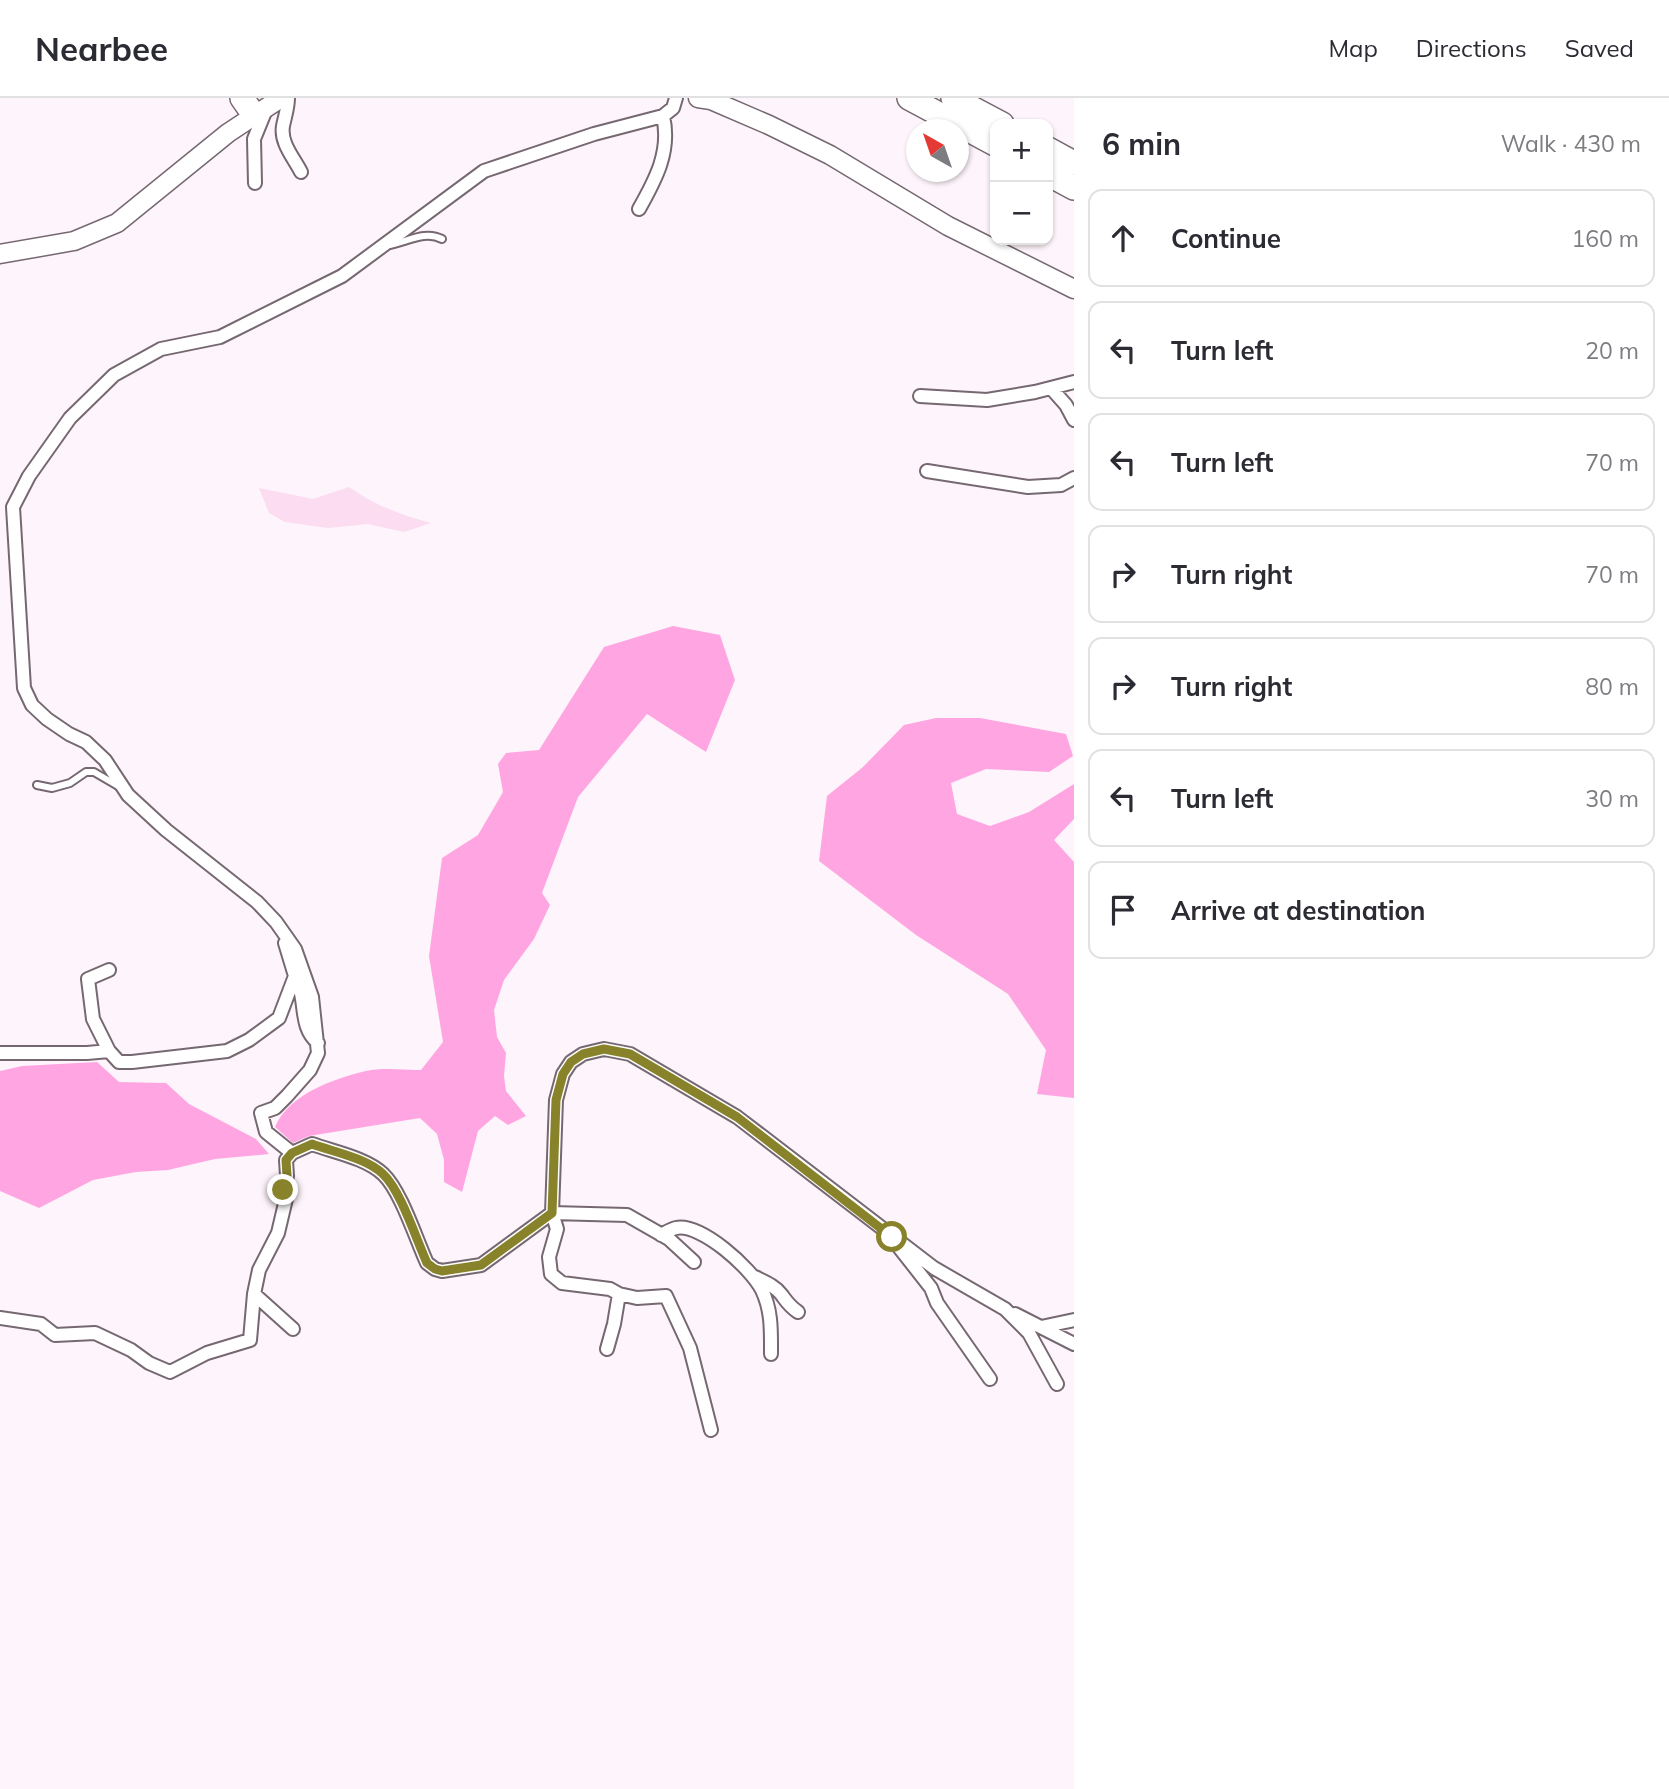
<!DOCTYPE html>
<meta charset="utf-8">
<style>
:root{--surface:#fff;--page:#f7f7f7;--text:#2b2b33;--muted:#7c7c81;--line:#e1e1e2}
body{margin:0;font-family:Mulish,sans-serif;background:var(--page);color:var(--text)}
.controls{position:absolute;right:21px;top:21px;display:grid;overflow:hidden;border-radius:14px;box-shadow:0 2px 5px #0004}
.controls button{width:63px;height:63px;display:grid;place-items:center;padding:0;border:0;border-bottom:2px solid var(--line);background:var(--surface);color:var(--text);font:35px sans-serif}
.compass{position:absolute;left:906px;top:21px;width:63px;height:63px;border-radius:50%;background:var(--surface);box-shadow:0 2px 5px #0004;rotate:320deg}
.stop{position:absolute;width:21px;height:21px;margin:-16px;border:5px solid #88832b;border-radius:50%;background:#fff}
.stop.end{background:#88832b;border-color:#fff;box-shadow:0 2px 7px #0008}
.list{margin:0;padding:0;list-style:none}
h2{display:flex;justify-content:space-between;align-items:center;height:91px;margin:0;padding:0 28px;font-size:30px}
h2 small{font-size:23px;font-weight:400;color:var(--muted)}
.list li{display:grid;grid-template-columns:46px 1fr auto;gap:21px;align-items:center;box-sizing:border-box;height:98px;margin:0 14px 14px;padding:0 14px;border:2px solid var(--line);border-radius:14px}
.list b{display:block;font-size:26px;white-space:nowrap}
.list em{font-size:23px;font-style:normal;color:var(--muted)}
.icon{flex:none;width:38px;height:38px;fill:none;stroke:currentColor;stroke-width:2;stroke-linecap:round;stroke-linejoin:round}
.map{position:relative;flex:none;width:1074px;height:1691px;overflow:hidden}
header{display:flex;align-items:center;gap:42px;box-sizing:border-box;height:98px;padding:0 35px;background:var(--surface);border-bottom:2px solid var(--line)}
header strong{font-size:33px}
nav{display:flex;gap:38px;margin-inline-start:auto;font-size:24px}
main{display:flex}
aside{flex:1;background:var(--surface)}
.map>svg:first-child{display:block}
.green{fill:#fcdcf0}
.forest{fill:#ffa6e2}
.lines{fill:none;stroke-linecap:round;stroke-linejoin:round}
.service-casing{stroke:#766871;stroke-width:10}
.minor-casing{stroke:#766871;stroke-width:16}
.secondary-casing{stroke:#766871;stroke-width:21}
.motorway-casing{stroke:#766871;stroke-width:26}
.service{stroke:#fff;stroke-width:6}
.minor{stroke:#fff;stroke-width:12}
.secondary{stroke:#fff;stroke-width:18}
.motorway{stroke:#fff;stroke-width:23}
.route{stroke:#88832b;stroke-width:9}
</style>
<header>
<strong>Nearbee</strong>
<nav><a>Map</a><a>Directions</a><a>Saved</a></nav>
</header>
<main>
<div class="map">
<svg width="1074" height="1691" viewBox="0 0 1074 1691">
<rect width="100%" height="100%" fill="#fef4fb"/>
<path class="green" d="M 349,389 C 374,407 401,417 431,425 L 404,434 L 368,426 L 328,430 L 285,424 L 269,415 L 259,390 L 313,401 Z"/>
<path class="forest" d="M 673,528 L 720,537 L 735,582 L 706,654 L 647,616 L 578,699 L 542,795 L 550,807 L 534,841 L 504,882 L 494,912 L 497,939 L 506,955 L 504,978 L 506,993 L 526,1018 L 508,1027 L 495,1018 L 478,1033 L 462,1094 L 444,1084 L 444,1062 L 437,1036 L 420,1020 L 309,1038 L 293,1045 L 275,1029 C 289,996 333,981 366,973 C 383,969 404,972 421,972 L 443,944 L 429,858 L 442,760 L 478,737 L 503,694 L 498,666 L 506,655 L 539,652 L 604,549 Z
M 936,620 L 980,620 L 1066,636 L 1073,658 L 1049,674 L 986,671 L 951,685 L 957,716 L 990,728 L 1029,714 L 1074,686 L 1074,721 L 1054,742 L 1074,764 L 1074,1000 L 1037,996 L 1046,952 L 1008,896 L 916,837 L 819,763 L 827,698 L 863,669 L 904,627 Z
M 97,964 L 119,984 L 166,985 L 189,1006 L 256,1041 L 269,1056 L 215,1061 L 168,1072 L 136,1074 L 93,1082 L 39,1110 L 0,1093 L 0,973 L 22,968 Z"/>
<g class="lines">
<g class="service-casing">
<path id="service" d="M 390,147 C 407,144 425,132 442,141
M 37,687 L 52,690 L 70,685 L 86,674 L 94,674 L 118,688"/>
</g>
<g class="minor-casing">
<path id="minor" d="M 288,0 C 288,10 285,18 283,28 C 280,45 294,60 301,74
M 676,0 L 673,10 L 663,18 L 594,36 L 484,73 L 342,178 L 220,239 L 161,251 L 114,277 L 70,320 L 29,378 L 13,409 L 24,590 L 32,607 L 47,621 L 69,636 L 86,644 L 105,662 L 128,697 L 166,732 L 257,804 L 276,824 L 295,851 L 312,899 L 318,955 L 310,972 L 287,998 L 275,1010 L 261,1015 L 266,1034 L 292,1055 L 312,1046 C 334,1054 366,1060 383,1076 C 401,1093 416,1141 427,1165 L 435,1171 L 442,1173 L 481,1167 L 552,1115 L 557,1131 L 549,1159 L 551,1176 L 562,1185 L 610,1191 L 619,1196 L 637,1200 L 666,1198 L 690,1250 L 711,1332
M 255,85 L 254,41 L 265,14
M 639,111 C 656,81 671,53 663,18
M 1051,290 L 1066,307 L 1074,322
M 920,298 L 987,302 L 1035,294 L 1074,284
M 927,373 L 1028,389 L 1061,387 L 1074,380
M 299,888 C 306,908 300,930 318,945
M 109,953 L 93,921 L 88,881 L 109,872
M 0,955 L 87,955 L 109,953 L 119,964 L 132,964 L 227,953 L 249,942 L 279,920 L 295,878 L 285,845
M 661,1137 C 665,1135 671,1131 676,1130 C 701,1125 751,1170 762,1192 C 772,1213 771,1233 771,1256
M 898,1148 L 931,1190 L 937,1205 L 990,1281
M 694,1164 L 669,1141 L 627,1117 L 552,1115 L 556,1002 L 563,976 L 571,964 L 583,956 L 604,951 L 630,956 L 737,1019 L 934,1170 L 1005,1211 L 1029,1235 L 1057,1286
M 755,1179 C 765,1184 775,1188 781,1196 C 787,1204 789,1208 798,1214
M 254,1196 L 259,1172 L 278,1135 L 286,1101 L 283,1092 L 287,1078 L 286,1062 L 292,1055
M 1015,1216 L 1074,1246
M 0,1220 L 41,1226 L 55,1237 L 95,1235 L 131,1252 L 149,1265 L 170,1274 L 207,1255 L 250,1242 L 254,1196 L 293,1231
M 1041,1229 L 1074,1222
M 607,1251 L 614,1226 L 619,1196"/>
</g>
<g class="secondary-casing">
<path id="secondary" d="M 698,0 L 711,2 L 769,27 L 830,57 L 948,128 L 1074,191
M 0,156 L 74,143 L 117,125 L 228,35 L 281,0"/>
</g>
<g class="motorway-casing">
<path id="motorway" d="M 242,0 L 254,17
M 909,0 L 995,46
M 953,0 L 1002,26
M 1048,51 L 1074,65
M 1048,76 L 1074,90"/>
</g>
<use href="#service" class="service"/>
<use href="#minor" class="minor"/>
<use href="#secondary" class="secondary"/>
<use href="#motorway" class="motorway"/>
</g>
<g class="lines">
<path class="route" d="M 283,1092 L 287,1078 L 286,1062 L 292,1055 L 312,1046 C 334,1054 366,1060 383,1076 C 401,1093 416,1141 427,1165 L 435,1171 L 442,1173 L 481,1167 L 552,1115 L 556,1002 L 563,976 L 571,964 L 583,956 L 604,951 L 630,956 L 737,1019 L 892,1139"/>
</g>
</svg>
<div class="controls">
<button>+</button>
<button>−</button>
</div>
<svg class="compass" viewBox="-18 -18 36 36"><path d="M0-13l5 13h-10z" fill="#e53935"/><path d="M0 13l5-13h-10z" fill="#7c7c81"/></svg>
<div class="stop" style="left:892px;top:1139px"></div>
<div class="stop end" style="left:283px;top:1092px"></div>
</div>
<aside>
<h2>6 min<small>Walk · 430 m</small></h2>
<ul class="list">
<li><svg class="icon" aria-label="ahead" viewBox="0 0 24 24"><path d="M12 20V5M6 11l6-6 6 6"/></svg><div><b>Continue</b></div><em>160 m</em></li>
<li><svg class="icon" aria-label="left" viewBox="0 0 24 24"><path d="M17 20v-9H6M10 6l-5 5 5 5"/></svg><div><b>Turn left</b></div><em>20 m</em></li>
<li><svg class="icon" aria-label="left" viewBox="0 0 24 24"><path d="M17 20v-9H6M10 6l-5 5 5 5"/></svg><div><b>Turn left</b></div><em>70 m</em></li>
<li><svg class="icon" aria-label="right" viewBox="0 0 24 24"><path d="M7 20v-9h11M14 6l5 5-5 5"/></svg><div><b>Turn right</b></div><em>70 m</em></li>
<li><svg class="icon" aria-label="right" viewBox="0 0 24 24"><path d="M7 20v-9h11M14 6l5 5-5 5"/></svg><div><b>Turn right</b></div><em>80 m</em></li>
<li><svg class="icon" aria-label="left" viewBox="0 0 24 24"><path d="M17 20v-9H6M10 6l-5 5 5 5"/></svg><div><b>Turn left</b></div><em>30 m</em></li>
<li><svg class="icon" aria-label="arrive" viewBox="0 0 24 24"><path d="M6 21V4h12l-3 4 3 4H6"/></svg><div><b>Arrive at destination</b></div></li>
</ul>
</aside>
</main>
